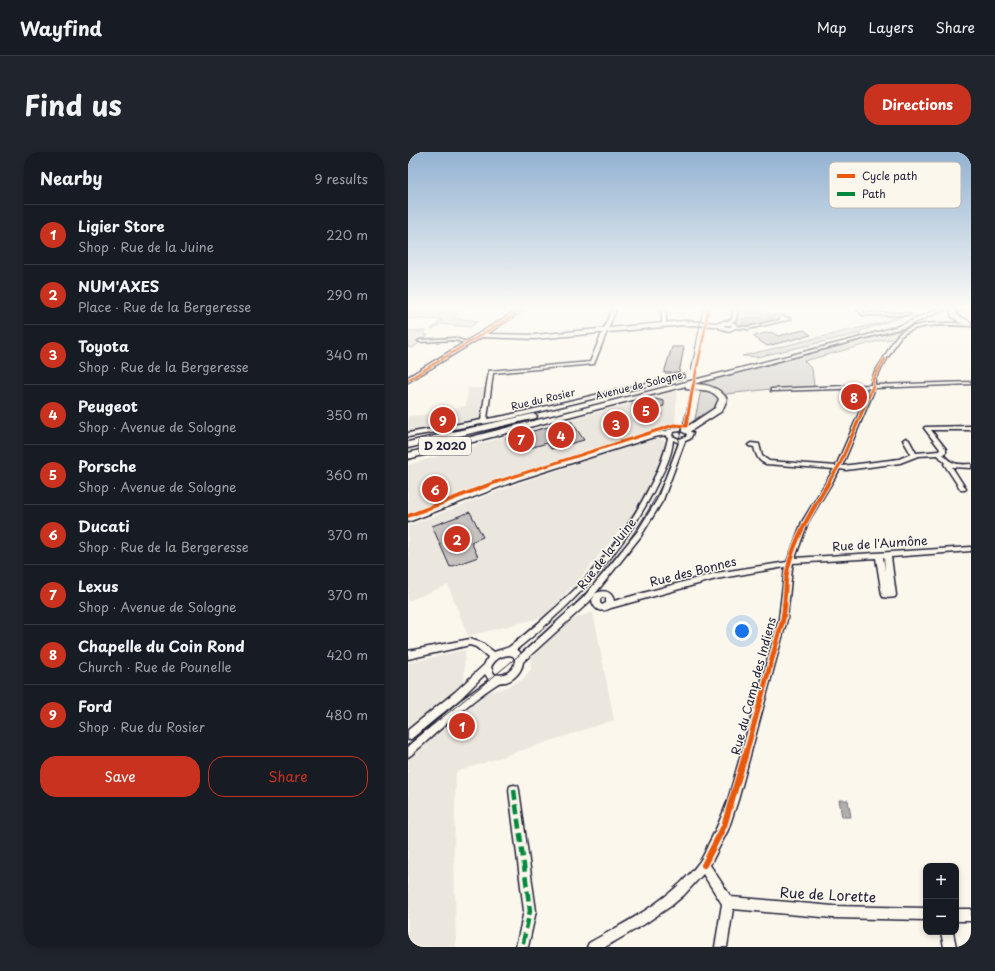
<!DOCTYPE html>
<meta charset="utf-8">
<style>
:root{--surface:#171b24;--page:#20242c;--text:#f1f3f6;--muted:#9ea1a6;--line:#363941;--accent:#c8321e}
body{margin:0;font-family:"Playpen Sans",sans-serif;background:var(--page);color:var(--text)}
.controls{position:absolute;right:12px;bottom:12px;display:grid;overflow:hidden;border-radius:8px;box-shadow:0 2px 6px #0003}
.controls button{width:36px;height:36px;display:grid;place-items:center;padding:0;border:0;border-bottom:1px solid var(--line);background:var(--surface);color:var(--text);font:20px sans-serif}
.you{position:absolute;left:334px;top:479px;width:14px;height:14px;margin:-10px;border:3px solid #fff;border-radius:50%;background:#1a73e8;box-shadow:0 0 0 6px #1a73e833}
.badge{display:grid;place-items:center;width:26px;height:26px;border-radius:50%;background:var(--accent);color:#fff;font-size:13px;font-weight:700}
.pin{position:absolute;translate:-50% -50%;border:2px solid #fff;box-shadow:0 1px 4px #0006}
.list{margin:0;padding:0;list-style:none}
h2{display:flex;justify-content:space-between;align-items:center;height:52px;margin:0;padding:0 16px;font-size:17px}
h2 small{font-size:13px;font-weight:400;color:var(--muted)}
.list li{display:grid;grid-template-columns:26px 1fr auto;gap:12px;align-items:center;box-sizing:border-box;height:60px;padding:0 16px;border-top:1px solid var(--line)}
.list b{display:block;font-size:15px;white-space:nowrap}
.list p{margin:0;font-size:13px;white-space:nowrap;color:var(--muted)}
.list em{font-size:13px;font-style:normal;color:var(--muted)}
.actions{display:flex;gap:8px;padding:12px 16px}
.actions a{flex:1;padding:9px 0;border:1px solid var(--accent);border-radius:16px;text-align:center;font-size:14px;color:var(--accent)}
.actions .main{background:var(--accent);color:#fff}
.map{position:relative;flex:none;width:563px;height:795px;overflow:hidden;border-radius:16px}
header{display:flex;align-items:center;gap:24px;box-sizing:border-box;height:56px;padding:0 20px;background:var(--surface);border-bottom:1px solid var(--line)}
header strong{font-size:19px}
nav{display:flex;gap:22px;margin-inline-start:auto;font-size:14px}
.intro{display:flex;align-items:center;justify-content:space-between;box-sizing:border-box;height:96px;padding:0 24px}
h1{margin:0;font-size:28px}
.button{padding:10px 18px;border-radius:16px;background:var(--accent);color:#fff;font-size:14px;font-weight:700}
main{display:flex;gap:24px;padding:0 24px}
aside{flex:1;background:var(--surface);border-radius:16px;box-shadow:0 2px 6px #0003}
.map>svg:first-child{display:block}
.built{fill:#ebe7df}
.green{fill:#dbd8d3;stroke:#7e7d87}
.water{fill:#b1aeb0;stroke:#787681}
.building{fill:#c6c2c0;stroke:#22223b}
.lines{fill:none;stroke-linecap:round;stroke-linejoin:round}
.street-casing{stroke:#22223b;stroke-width:3}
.secondary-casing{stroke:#22223b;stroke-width:3}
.primary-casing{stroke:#22223b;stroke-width:3}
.street{fill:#fbf7ec;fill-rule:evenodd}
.secondary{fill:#fbf7ec;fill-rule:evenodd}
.primary{fill:#fbf7ec;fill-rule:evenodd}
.tram{stroke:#22223b;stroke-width:1}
.quiet-far1{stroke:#00873e;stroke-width:2;stroke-dasharray:3.5 2;stroke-linecap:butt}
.quiet{stroke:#00873e;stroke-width:4.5;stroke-dasharray:10 4.5;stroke-linecap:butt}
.cycleway-far4-casing{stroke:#fbf7ec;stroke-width:4}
.cycleway-far3-casing{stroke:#fbf7ec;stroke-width:5}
.cycleway-far2-casing{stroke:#fbf7ec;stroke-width:6}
.cycleway-far1-casing{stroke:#fbf7ec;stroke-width:8}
.cycleway-casing{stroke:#fbf7ec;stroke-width:8}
.cycleway-far4{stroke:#e8590c;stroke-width:2.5}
.cycleway-far3{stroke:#e8590c;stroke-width:3}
.cycleway-far2{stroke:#e8590c;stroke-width:4}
.cycleway-far1{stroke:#e8590c;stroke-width:5}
.cycleway{stroke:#e8590c;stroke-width:6}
.labels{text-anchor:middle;stroke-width:3;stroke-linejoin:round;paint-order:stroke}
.far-street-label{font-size:10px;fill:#22223b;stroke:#fbf7ec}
.shield{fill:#fbf7ec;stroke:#636270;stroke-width:1}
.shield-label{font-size:11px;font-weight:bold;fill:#22223b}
.street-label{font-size:12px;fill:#22223b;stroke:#fbf7ec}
.near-street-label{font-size:14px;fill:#22223b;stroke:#fbf7ec}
.key{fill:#fbf7ec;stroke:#bab7b7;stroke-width:1}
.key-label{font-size:11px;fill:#22223b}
</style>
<header>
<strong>Wayfind</strong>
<nav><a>Map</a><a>Layers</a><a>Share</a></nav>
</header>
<div class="intro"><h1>Find us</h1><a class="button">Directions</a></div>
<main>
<aside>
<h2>Nearby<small>9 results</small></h2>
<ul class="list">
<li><span class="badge">1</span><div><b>Ligier Store</b><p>Shop · Rue de la Juine</p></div><em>220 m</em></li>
<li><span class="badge">2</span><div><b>NUM'AXES</b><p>Place · Rue de la Bergeresse</p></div><em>290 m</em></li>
<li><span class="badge">3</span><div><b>Toyota</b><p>Shop · Rue de la Bergeresse</p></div><em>340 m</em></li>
<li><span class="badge">4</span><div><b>Peugeot</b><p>Shop · Avenue de Sologne</p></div><em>350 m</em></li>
<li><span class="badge">5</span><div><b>Porsche</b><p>Shop · Avenue de Sologne</p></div><em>360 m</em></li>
<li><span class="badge">6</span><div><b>Ducati</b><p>Shop · Rue de la Bergeresse</p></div><em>370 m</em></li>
<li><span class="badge">7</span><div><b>Lexus</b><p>Shop · Avenue de Sologne</p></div><em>370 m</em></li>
<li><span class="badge">8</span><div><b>Chapelle du Coin Rond</b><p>Church · Rue de Pounelle</p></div><em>420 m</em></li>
<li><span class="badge">9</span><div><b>Ford</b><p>Shop · Rue du Rosier</p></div><em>480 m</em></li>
</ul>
<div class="actions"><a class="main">Save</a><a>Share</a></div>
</aside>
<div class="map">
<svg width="563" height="795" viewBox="0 0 563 795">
<rect width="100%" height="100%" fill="#fbf7ec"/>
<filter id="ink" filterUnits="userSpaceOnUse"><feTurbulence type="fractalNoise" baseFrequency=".025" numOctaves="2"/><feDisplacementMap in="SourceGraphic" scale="8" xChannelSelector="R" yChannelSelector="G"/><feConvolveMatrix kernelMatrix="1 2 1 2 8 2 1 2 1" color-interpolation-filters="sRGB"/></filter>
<g filter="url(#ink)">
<path class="built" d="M 60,236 L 77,236 L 73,252 L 74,267 L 0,282 L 0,264 L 15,263 L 58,254 Z
M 269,239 L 267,273 L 105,323 L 19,354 L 0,362 L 0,313 L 75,291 Z
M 247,286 L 256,288 L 259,295 L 235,350 L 175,423 L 136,465 L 60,484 L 40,433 L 0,449 L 0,374 L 114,330 Z
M 185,460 L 206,568 L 48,620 L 46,696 L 48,795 L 0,795 L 0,604 L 80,540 L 94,537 L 114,528 L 123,517 L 122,501 L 165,467 Z
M 57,498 L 56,532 L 0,577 L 0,511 Z"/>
<path class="green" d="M 0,157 L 54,157 L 45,166 L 70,169 L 62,175 L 33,172 L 25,177 L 23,177 L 34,168 L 0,166 Z
M 343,157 L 357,157 L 353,159 L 355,163 L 373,163 L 370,168 C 350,173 344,177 324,170 L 329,169 L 331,161 Z
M 493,163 L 498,164 L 452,179 L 453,181 L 349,205 L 334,204 L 472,171 Z
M 493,178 L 485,187 L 474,188 L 396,209 L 404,217 L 406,234 L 409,235 L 363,237 L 318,242 L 318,247 C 308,233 292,235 277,234 Z
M 0,179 L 18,179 L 16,183 L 20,183 L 5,196 L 0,195 Z
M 286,236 L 303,238 L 312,247 C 310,258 297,262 287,267 L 293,238 L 286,238 Z"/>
<path class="water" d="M 339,165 L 356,166 L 367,165 L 364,168 L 345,173 L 335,171 L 334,168 Z
M 431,648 L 440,648 L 443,665 L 434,665 Z"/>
<path class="building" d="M 396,178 L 403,183 L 359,194 L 345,184 L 363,180 L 370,184 Z
M 264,195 L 276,195 L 271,221 L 256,221 Z
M 247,247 L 256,249 L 256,254 L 248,256 L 254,262 L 233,267 L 224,257 L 227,256 L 224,253 Z
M 163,269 L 176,288 L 143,297 L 139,291 L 115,298 L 110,289 L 101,291 L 98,286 Z
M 62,360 L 75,385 L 63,390 L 70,405 L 42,415 L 24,374 Z"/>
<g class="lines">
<g class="street-casing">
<path id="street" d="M 204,157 L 208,157 L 186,212 L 85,221 L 79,267 L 96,264 L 274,223 L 276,223 L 276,225 L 96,268 L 0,285 L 0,281 L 73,268 L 81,219 L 182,210 Z
M 254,157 L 258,157 L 258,173 L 256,174 L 254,173 Z
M 325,157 L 329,157 L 328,168 L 320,172 L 318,172 L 318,170 L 324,167 Z
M 448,157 L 453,157 L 456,161 L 501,161 L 503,162 L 501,163 L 455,163 Z
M 549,157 L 554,157 L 551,159 Z
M 374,164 L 383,167 L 340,177 L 327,176 L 325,175 L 327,174 L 340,175 L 372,168 L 372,165 Z
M 546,171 L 563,172 L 563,174 C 544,173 507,170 492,185 C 487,191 485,200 479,206 L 479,207 L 467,227 L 467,233 L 563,230 L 563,232 L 467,236 L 434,314 L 491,307 L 503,302 L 495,288 L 498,286 L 501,288 L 508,301 L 531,299 L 532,297 L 516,276 L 517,275 L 563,274 L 563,278 L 523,278 L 538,297 L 538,300 L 535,302 C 543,313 551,313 563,312 L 563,316 L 544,315 L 558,337 L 557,338 L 553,338 L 536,312 L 537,311 L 530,303 L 510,304 L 492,311 L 438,318 L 432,317 L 400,370 L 387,406 L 563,395 L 563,399 L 483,405 L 488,443 L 487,445 C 483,446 479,446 475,445 L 474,443 L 468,406 L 385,411 L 384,416 L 379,467 L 330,648 L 320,678 L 302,713 L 323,745 L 425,754 L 518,756 L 518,768 L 425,766 L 325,757 L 319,795 L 307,795 L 314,752 L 295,722 L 276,743 L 263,754 L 235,773 L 197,795 L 179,795 L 181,791 C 220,769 265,747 292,709 C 295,705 298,698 300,693 C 308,678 314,664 320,648 L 371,467 L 377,415 L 308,427 L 203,456 C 194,461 186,459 184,448 L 187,443 L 181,450 L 115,510 C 114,519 107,527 98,530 C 94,530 92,530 89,532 C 58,552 31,579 3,603 L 0,605 L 0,594 L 52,549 L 81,528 L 77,522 L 53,546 L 3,587 L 0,588 L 0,578 L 47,540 L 76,513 L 80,505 L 68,495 L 62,493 L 0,507 L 0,499 L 62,487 L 74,491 L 86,500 C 91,498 97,497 101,495 C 112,487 123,477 134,468 C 178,430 216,387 242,334 C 250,319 256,304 260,286 L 258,285 L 259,283 L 246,285 L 110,328 L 0,370 L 0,366 L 106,326 L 243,282 L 259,279 L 260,278 L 274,275 L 285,281 L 282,287 L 277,289 L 255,348 L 233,384 L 187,442 C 195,437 204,439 206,449 L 308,421 L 379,410 L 394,370 L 426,317 L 358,312 C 350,309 348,303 346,295 L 341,294 L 340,293 L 343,291 L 351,292 L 354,304 L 361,309 L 428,314 L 462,236 L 365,239 L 363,239 L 363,237 L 463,233 C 463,223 471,215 476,206 C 480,199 484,189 490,183 C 503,170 529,171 546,171 ZM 273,279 L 279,282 L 278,285 L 271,287 L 264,284 L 265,280 ZM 265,288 L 271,291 L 249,348 L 229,380 L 175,446 L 113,502 L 111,499 L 108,498 C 167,451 216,400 249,332 C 256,318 264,304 265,288 ZM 475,405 L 476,405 L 477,419 ZM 196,445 L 198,447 L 198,451 L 194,453 L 192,451 L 192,447 L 194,445 ZM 101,503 L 105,504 L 107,507 C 107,518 97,525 86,522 L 83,515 C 87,507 92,504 101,503 Z
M 46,186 L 63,191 L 61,192 L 46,188 L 12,190 L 10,189 L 12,188 Z
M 106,633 L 110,634 L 111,638 L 128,759 L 120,795 L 108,795 L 116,759 L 101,638 L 102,634 Z
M 548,757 L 563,757 L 563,769 L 548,769 Z
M 533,780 L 545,780 L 548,795 L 536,795 Z"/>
</g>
<g class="secondary-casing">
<path id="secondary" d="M 111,157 L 117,157 L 79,182 L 127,183 L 276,169 L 311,171 L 316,169 L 327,171 L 330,175 L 321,179 L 311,176 L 310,174 L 276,173 L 127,187 L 74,185 L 0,230 L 0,225 ZM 317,173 L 323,173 L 324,174 L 321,175 L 315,174 Z"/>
</g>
<g class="primary-casing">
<path id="primary" d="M 529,157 L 538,157 L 498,175 L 285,232 C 299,232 311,235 319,247 L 314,259 L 281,280 L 275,280 L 274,278 L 307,256 L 311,247 C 303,235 291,239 278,237 L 278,234 L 0,307 L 0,301 L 446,187 L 494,173 Z
M 542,157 L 548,157 L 549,163 L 563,170 L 563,174 L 551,170 L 544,165 Z
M 125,262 L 129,264 L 128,266 L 0,296 L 0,290 Z"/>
</g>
<use href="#street" class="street"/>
<use href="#secondary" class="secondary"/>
<use href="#primary" class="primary"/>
<path class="tram" d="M 283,219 L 295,157
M 0,593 C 87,522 184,455 241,357 C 263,320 275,279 283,237"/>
<path class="quiet-far1" d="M 94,157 L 110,160"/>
<path class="quiet" d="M 106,638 L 122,759 L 114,795"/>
<g class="cycleway-far4-casing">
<path id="cycleway-far4" d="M 0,228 L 115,157
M 285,235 C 290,208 297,183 300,157
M 465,235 L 465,227 L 477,207"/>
</g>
<g class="cycleway-far3-casing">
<path id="cycleway-far3" d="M 85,331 L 266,273 L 278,274 L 285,234
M 420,331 L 432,312 L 465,234"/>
</g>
<g class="cycleway-far2-casing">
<path id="cycleway-far2" d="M 0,364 L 88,330
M 376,453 C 378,441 377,427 380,416 C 387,385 405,357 421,330"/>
</g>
<g class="cycleway-far1-casing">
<path id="cycleway-far1" d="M 337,605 L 375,467 L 377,452"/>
</g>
<g class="cycleway-casing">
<path id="cycleway" d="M 296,713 L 316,674 L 337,604"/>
</g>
<use href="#cycleway-far4" class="cycleway-far4"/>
<use href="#cycleway-far3" class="cycleway-far3"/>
<use href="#cycleway-far2" class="cycleway-far2"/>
<use href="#cycleway-far1" class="cycleway-far1"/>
<use href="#cycleway" class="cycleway"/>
</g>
</g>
<linearGradient id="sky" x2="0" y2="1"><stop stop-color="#92b2d2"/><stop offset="0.58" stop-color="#fdfbf6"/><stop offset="1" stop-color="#fdfbf6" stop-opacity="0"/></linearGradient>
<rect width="563" height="269" fill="url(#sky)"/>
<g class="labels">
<g class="far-street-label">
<text transform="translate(231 233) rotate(-14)" y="4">Avenue de Sologne</text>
<text transform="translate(135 247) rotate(-13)" y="4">Rue du Rosier</text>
</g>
<rect class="shield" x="11" y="285" width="52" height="18" rx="3"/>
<g class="shield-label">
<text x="37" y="298">D 2020</text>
</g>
<g class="street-label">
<text transform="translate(472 392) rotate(-4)" y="4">Rue de l'Aumône</text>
<text transform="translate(199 402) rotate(-52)" y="4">Rue de la Juine</text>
<text transform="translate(285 420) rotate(-14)" y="4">Rue des Bonnes</text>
<text transform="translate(346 534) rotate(-75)" y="4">Rue du Camp des Indiens</text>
</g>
<g class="near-street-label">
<text transform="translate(420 743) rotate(3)" y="5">Rue de Lorette</text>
</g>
</g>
<rect x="421" y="10" width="132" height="46" rx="6" class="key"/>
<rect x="429" y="22" width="18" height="4" fill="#e8590c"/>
<rect x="429" y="40" width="18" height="4" fill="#00873e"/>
<g class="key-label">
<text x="454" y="28">Cycle path</text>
<text x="454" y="46">Path</text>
</g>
</svg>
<div class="controls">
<button>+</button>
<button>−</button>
</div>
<div class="you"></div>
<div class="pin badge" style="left:54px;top:574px">1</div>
<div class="pin badge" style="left:49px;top:387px">2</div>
<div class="pin badge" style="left:208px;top:272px">3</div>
<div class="pin badge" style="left:153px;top:283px">4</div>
<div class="pin badge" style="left:238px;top:258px">5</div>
<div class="pin badge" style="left:27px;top:337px">6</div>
<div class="pin badge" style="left:113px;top:287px">7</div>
<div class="pin badge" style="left:446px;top:245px">8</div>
<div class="pin badge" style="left:35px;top:268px">9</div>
</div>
</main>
